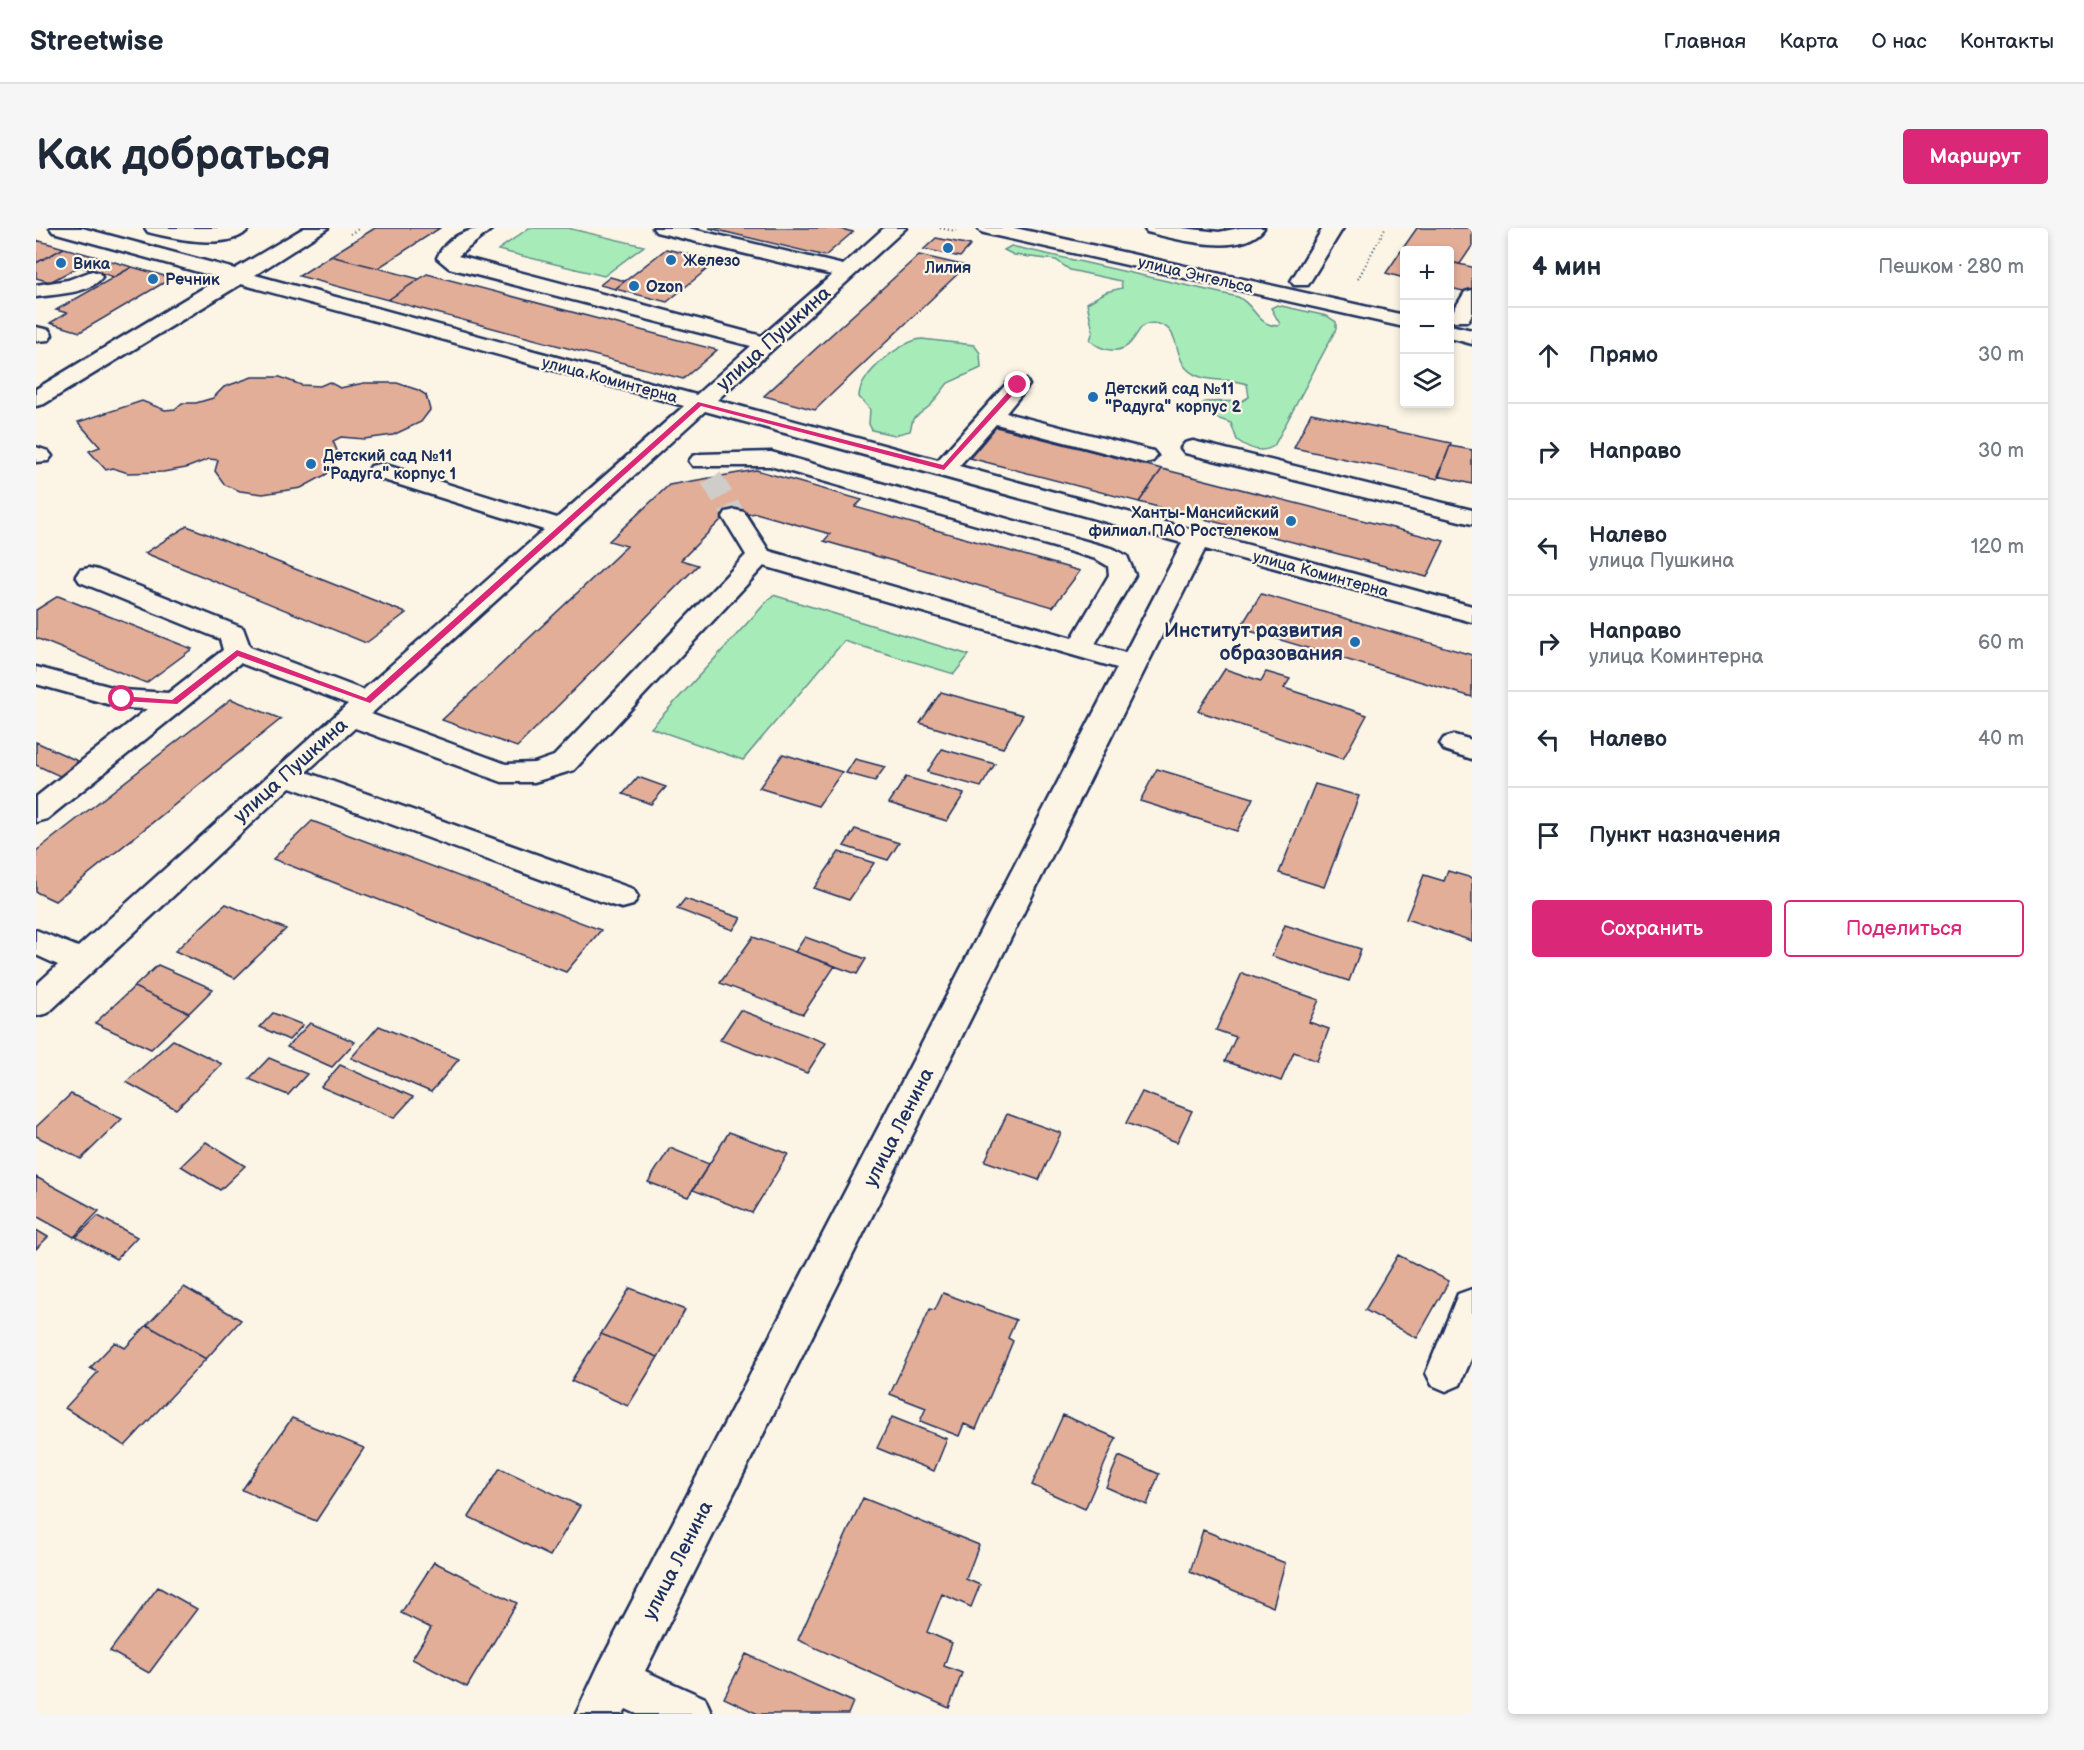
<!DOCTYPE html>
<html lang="ru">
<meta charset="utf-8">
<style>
:root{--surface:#fff;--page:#f6f6f7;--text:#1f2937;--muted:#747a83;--line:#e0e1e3;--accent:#db2777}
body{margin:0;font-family:"Balsamiq Sans",sans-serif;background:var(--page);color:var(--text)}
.controls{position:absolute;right:18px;top:18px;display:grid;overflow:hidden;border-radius:6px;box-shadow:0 3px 9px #0003}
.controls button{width:54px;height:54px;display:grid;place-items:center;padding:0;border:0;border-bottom:2px solid var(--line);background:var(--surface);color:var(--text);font:30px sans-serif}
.stop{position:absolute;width:18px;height:18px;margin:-14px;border:4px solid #db2777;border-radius:50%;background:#fff}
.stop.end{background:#db2777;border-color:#fff;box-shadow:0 2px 6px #0008}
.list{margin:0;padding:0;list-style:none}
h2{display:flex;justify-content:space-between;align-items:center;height:78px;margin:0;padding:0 24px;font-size:26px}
h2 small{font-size:20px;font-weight:400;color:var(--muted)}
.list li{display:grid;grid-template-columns:39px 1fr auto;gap:18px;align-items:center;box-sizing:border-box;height:96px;padding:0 24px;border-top:2px solid var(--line)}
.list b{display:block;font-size:22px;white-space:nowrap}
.list p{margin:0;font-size:20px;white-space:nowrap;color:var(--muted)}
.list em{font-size:20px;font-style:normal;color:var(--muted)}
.actions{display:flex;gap:12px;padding:18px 24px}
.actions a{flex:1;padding:14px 0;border:2px solid var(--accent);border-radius:6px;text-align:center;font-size:21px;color:var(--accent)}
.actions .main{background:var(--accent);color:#fff}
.icon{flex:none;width:33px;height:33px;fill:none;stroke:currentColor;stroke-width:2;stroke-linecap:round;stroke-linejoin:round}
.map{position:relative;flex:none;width:1436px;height:1486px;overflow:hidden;border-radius:6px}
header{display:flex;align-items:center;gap:36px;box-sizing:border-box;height:84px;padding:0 30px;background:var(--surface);border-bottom:2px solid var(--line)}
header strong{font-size:28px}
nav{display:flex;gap:33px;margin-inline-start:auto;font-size:21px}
.intro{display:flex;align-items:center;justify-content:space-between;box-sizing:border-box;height:144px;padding:0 36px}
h1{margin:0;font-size:42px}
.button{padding:15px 27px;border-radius:6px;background:var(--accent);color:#fff;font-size:21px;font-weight:700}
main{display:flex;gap:36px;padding:0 36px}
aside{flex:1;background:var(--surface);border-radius:6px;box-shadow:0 3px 9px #0003}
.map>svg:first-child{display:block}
.green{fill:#a7ecb8;stroke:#618e8b;stroke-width:1.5}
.building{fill:#e3ae97;stroke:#1b2f5e;stroke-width:1.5}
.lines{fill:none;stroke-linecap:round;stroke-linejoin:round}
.minor-tunnel{stroke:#cfcdca;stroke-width:22;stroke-dasharray:22 11;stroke-linecap:butt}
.minor-casing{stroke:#1b2f5e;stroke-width:5}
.major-casing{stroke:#1b2f5e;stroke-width:5}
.path{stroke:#1b2f5e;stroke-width:2;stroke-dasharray:1 3;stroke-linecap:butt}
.minor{fill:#fcf5e5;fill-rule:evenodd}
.major{fill:#fcf5e5;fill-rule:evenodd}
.route{fill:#db2777}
.poi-dot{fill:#1f6fb2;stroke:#fcf5e5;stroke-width:2}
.labels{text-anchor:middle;stroke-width:4.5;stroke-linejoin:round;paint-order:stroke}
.far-poi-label{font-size:16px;font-weight:bold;fill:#1b2f5e;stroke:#fcf5e5;text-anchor:start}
.far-street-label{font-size:16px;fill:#1b2f5e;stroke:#fcf5e5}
.street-label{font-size:20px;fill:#1b2f5e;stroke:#fcf5e5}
.poi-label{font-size:20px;font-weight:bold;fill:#1b2f5e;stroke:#fcf5e5;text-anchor:end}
</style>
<header>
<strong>Streetwise</strong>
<nav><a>Главная</a><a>Карта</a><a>О нас</a><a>Контакты</a></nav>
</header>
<div class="intro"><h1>Как добраться</h1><a class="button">Маршрут</a></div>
<main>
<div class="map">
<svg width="1436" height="1486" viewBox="0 0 1436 1486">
<rect width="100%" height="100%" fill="#fcf5e5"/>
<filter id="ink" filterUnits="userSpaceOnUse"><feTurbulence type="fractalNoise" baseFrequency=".0167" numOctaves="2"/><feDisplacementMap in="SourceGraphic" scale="12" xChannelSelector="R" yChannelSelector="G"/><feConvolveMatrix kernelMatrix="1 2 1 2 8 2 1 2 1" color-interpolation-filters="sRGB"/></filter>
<g filter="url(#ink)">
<path class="green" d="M 493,0 L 531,0 L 608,18 L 568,48 L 462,22 Z
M 975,18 L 1202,69 C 1219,77 1221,98 1242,98 L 1244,96 L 1235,80 L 1241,77 L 1291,88 L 1300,94 L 1300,101 L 1238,218 C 1226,226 1213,221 1201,212 L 1195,195 L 1166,185 L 1163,179 L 1169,174 L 1206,173 L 1213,169 L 1211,156 C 1192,149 1166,157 1150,140 C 1138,127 1144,100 1122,96 C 1104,92 1104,104 1095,114 C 1085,127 1065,123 1054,112 L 1057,103 L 1051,75 L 1070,64 L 1086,60 L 1085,53 L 1034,42 L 1020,32 L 978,27 L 968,22 Z
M 886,111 L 938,117 L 944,125 L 945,140 L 912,155 L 895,177 L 877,191 L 874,203 L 858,207 L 836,202 L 833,196 L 834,181 L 823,169 C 822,147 866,112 886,111 Z
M 737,367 L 933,427 L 918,446 L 808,413 L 707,532 L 615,500 Z"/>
<path class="building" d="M 339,0 L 404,0 L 342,40 L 294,28 Z
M 673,0 L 801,0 L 817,4 L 789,28 Z
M 1381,0 L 1436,0 L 1436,18 L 1424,36 L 1414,34 L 1414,22 L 1365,23 Z
M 900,10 L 935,17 L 924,29 L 888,21 Z
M 0,12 L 28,20 L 0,35 Z
M 28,20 L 61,29 L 14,54 L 0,50 L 0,35 Z
M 630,21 L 681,33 L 631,74 L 579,61 Z
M 1365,23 L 1368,24 L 1368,50 L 1350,45 Z
M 883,27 L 930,38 L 779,182 L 728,168 Z
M 294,28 L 342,40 L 383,51 L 352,72 L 263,48 Z
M 61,29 L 96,39 L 78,49 L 43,38 Z
M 1414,34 L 1436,39 L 1436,65 L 1414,60 Z
M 96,39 L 136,50 L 44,104 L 14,95 L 31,85 L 20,82 Z
M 391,46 L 681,122 L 647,151 L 352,72 Z
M 574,49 L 589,53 L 579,61 L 564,57 Z
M 216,149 L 244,149 L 265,157 L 284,158 L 293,154 L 304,160 L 328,155 L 361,155 L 382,162 L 390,167 L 394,182 L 385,194 L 357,207 L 328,211 L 305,209 L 297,213 L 302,225 L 291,246 L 265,260 L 227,266 L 204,263 L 189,257 L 179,243 L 182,232 L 173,231 L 150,240 L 127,244 L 92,245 L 77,240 L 70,242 L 53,223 L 64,219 L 42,194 L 106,173 L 129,182 L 139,181 L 146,175 L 160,175 L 177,170 L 188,159 Z
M 1275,185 L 1415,215 L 1402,251 L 1258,220 Z
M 960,199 L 1126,241 L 1103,274 L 934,230 Z
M 1414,218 L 1436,222 L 1436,256 L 1402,248 Z
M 1126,241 L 1408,313 L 1391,349 L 1103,274 Z
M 720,242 L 826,272 L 819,279 L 1044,343 L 1017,379 L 788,313 L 794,306 L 720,285 L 686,291 L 645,332 L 662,337 L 481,519 L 406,492 L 591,318 L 573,313 L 633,257 Z
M 151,298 L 370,385 L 330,415 L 109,325 Z
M 1225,366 L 1436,427 L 1436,469 L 1204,400 Z
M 22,368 L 156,421 L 110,455 L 0,410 L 0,382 Z
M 1189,441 L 1225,453 L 1230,444 L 1254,451 L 1248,460 L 1331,487 L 1307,531 L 1162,483 Z
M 905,464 L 987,487 L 967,520 L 884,495 Z
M 195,471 L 245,491 L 19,673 L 0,664 L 0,623 Z
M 0,514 L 46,535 L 26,549 L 0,537 Z
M 906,521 L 959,536 L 945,559 L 891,544 Z
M 747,526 L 806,544 L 782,578 L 723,560 Z
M 819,531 L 849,539 L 839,553 L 810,545 Z
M 1121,541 L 1217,570 L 1201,603 L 1104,573 Z
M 602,549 L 630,559 L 615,576 L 587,566 Z
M 870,549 L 928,566 L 911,593 L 853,575 Z
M 1279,556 L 1323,568 L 1288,659 L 1243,645 Z
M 276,593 L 565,702 L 530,744 L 237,631 Z
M 819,601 L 863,615 L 852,632 L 808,618 Z
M 803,624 L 838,635 L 813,672 L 778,660 Z
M 1412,643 L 1436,650 L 1436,713 L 1370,691 L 1388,647 L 1408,653 Z
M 649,671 L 705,690 L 697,702 L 641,681 Z
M 190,676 L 250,701 L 199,750 L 139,723 Z
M 1249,697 L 1325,721 L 1313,753 L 1236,728 Z
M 717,709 L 799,738 L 767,786 L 684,755 Z
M 769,709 L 830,731 L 821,746 L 759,724 Z
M 122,737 L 177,761 L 153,785 L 98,759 Z
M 1206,745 L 1283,772 L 1273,794 L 1293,801 L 1281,833 L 1258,824 L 1245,853 L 1189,833 L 1200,809 L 1180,802 Z
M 98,759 L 153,785 L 115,821 L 59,795 Z
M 704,782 L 790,815 L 771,845 L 684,812 Z
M 237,785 L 267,797 L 253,812 L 224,799 Z
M 274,795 L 319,814 L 296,839 L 251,819 Z
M 343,798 L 423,831 L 395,864 L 315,830 Z
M 137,812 L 186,836 L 140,881 L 90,854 Z
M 233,830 L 271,846 L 252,867 L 213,851 Z
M 304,837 L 377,869 L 358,890 L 285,859 Z
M 1106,864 L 1156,883 L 1141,914 L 1090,895 Z
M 35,866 L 86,891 L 45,931 L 0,908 L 0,899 Z
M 971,886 L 1025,905 L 1003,952 L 949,933 Z
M 693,904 L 752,926 L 716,985 L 657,962 Z
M 170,914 L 209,938 L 184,962 L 145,938 Z
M 634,920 L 673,936 L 652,969 L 612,954 Z
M 0,949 L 63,983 L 38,1009 L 0,988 Z
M 62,988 L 101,1009 L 80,1031 L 40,1009 Z
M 0,1002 L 12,1009 L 0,1021 Z
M 1362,1027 L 1413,1053 L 1381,1110 L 1329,1082 Z
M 148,1059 L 205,1092 L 170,1131 L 111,1097 Z
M 594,1060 L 649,1082 L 622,1129 L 565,1106 Z
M 907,1065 L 980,1092 L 972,1110 L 977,1113 L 940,1201 L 928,1196 L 923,1208 L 884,1193 L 890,1180 L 854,1166 L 894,1081 L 899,1082 Z
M 111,1097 L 170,1131 L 89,1218 L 29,1180 L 62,1144 L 54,1140 L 79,1114 L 89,1120 Z
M 565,1106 L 622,1129 L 592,1178 L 535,1153 Z
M 1027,1187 L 1080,1210 L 1049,1281 L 996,1257 Z
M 856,1189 L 911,1211 L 898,1243 L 841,1220 Z
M 256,1190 L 328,1220 L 280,1293 L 206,1262 Z
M 1083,1228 L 1123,1246 L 1111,1277 L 1070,1259 Z
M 464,1240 L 544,1278 L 514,1328 L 433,1289 Z
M 827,1270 L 943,1317 L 930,1351 L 944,1357 L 935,1379 L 906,1366 L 891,1404 L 916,1415 L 908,1438 L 926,1445 L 913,1480 L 762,1412 Z
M 1167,1302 L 1249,1335 L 1237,1379 L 1154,1344 Z
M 398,1334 L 481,1375 L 431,1459 L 376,1431 L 395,1400 L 365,1385 Z
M 122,1359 L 161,1381 L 113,1445 L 74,1423 Z
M 710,1426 L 817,1474 L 812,1486 L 722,1486 L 688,1470 Z"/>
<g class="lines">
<path class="minor-tunnel" d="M 675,250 L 699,289"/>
<g class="minor-casing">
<path id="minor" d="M 14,0 L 46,0 L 199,41 L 268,0 L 292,0 L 219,47 L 660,167 L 715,118 L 413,40 L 401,30 C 411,7 434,0 457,0 L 422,28 L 726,108 L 796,47 L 620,4 L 617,0 L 652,0 L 807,37 L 848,0 L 870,0 L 681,172 L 902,232 L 974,152 L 990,152 L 993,157 L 970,185 L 1117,223 L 1121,228 L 1117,233 L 1109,235 L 960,196 L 923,238 L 1436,378 L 1436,394 L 1169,321 L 609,1443 L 669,1470 L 676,1486 L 601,1486 L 590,1481 L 587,1486 L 540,1486 L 563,1437 L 1081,440 L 728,338 L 538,542 L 498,554 L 466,554 L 319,500 L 270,544 L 597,661 L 602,669 L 597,677 L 586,680 L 575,677 L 254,559 L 12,785 L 0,788 L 0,757 L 22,737 L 0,727 L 0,702 L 42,719 L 312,476 L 204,435 L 11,591 L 0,594 L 0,569 L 111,481 L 86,480 L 0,456 L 0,439 L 87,462 L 132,465 L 187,422 L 184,411 L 44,354 L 40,348 L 44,342 L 53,340 L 62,342 L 207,400 L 214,419 L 327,462 L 508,302 L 335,248 L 332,243 L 335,238 L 344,236 L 353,238 L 521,290 L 648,178 L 205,56 L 8,176 L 0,178 L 0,161 L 184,50 L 17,4 ZM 669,183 L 1146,315 L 1089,425 L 1059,416 L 1099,347 L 1091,328 L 1078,321 L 735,224 L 665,226 L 657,228 L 653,233 L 657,238 L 734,238 L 1060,331 L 1072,338 L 1073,347 L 1036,410 L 733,323 L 708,284 L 699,282 L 690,284 L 687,289 L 710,327 L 518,528 L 498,535 L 470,536 L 335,486 Z
M 109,0 L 213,0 C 197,24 135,10 112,4 Z
M 1108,0 L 1146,0 L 1183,4 L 1204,0 L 1228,0 C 1207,30 1139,11 1111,4 Z
M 1287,0 L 1307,0 L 1272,57 L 1258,57 L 1255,53 Z
M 56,43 L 63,45 L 66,49 C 55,66 19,66 0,69 L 0,57 L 32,52 Z
M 1436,62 L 1436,86 L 1432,93 L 1416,93 L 1414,88 L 1429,64 Z
M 0,99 L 13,102 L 16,107 L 13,112 L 0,113 Z
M 1157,213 L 1436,282 L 1436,296 L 1149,225 L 1145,220 L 1149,215 Z
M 0,219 L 12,223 L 16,228 L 12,233 L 0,234 Z
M 1418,507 L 1436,512 L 1436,531 L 1408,522 L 1404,516 L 1408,510 Z
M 1436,1061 L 1436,1129 L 1424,1157 L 1410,1163 L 1396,1157 L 1390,1145 L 1422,1066 Z"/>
</g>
<g class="major-casing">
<path id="major" d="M 942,0 L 979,0 L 1368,87 L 1368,99 L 952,6 L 945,4 Z
M 1414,97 L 1436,102 L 1436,116 L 1414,110 Z"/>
</g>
<path class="path" d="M 904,0 L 920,3
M 314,6 L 324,0
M 1322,51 L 1349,0"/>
<use href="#minor" class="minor"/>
<use href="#major" class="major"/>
</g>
</g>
<path class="route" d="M 980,155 L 986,157 L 908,242 L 665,178 L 334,475 L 202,428 L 141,476 L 86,473 L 82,471 L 86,468 L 136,472 L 201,422 L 330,470 L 662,174 L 907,237 Z"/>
<g class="poi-dot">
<circle cx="912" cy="20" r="6"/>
<circle cx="635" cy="32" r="6"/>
<circle cx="25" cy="35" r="6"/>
<circle cx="117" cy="51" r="6"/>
<circle cx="598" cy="58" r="6"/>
<circle cx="1057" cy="169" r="6"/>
<circle cx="275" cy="236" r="6"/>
<circle cx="1255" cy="293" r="6"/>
<circle cx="1319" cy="414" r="6"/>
</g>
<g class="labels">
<g class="far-poi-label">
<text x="647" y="38">Железо</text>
<text x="37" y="41">Вика</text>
<text x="912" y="45" text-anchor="middle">Лилия</text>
<text x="129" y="57">Речник</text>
<text x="610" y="64">Ozon</text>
<text x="1069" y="166">Детский сад №11<tspan x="1069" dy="18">"Радуга" корпус 2</tspan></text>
<text x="287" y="233">Детский сад №11<tspan x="287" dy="18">"Радуга" корпус 1</tspan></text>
<text x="1243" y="290" text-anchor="end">Ханты-Мансийский<tspan x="1243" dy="18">филиал ПАО Ростелеком</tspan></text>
</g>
<g class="far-street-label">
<text transform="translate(1160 46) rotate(13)" y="6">улица Энгельса</text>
<text transform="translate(574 151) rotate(15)" y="6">улица Коминтерна</text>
<text transform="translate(1285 345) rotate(15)" y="6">улица Коминтерна</text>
</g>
<g class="street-label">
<text transform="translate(737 110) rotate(-42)" y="7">улица Пушкина</text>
<text transform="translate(254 542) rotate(-42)" y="7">улица Пушкина</text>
<text transform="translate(862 899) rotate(-63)" y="7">улица Ленина</text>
<text transform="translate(641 1332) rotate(-63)" y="7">улица Ленина</text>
</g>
<g class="poi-label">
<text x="1307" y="409">Институт развития<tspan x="1307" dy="23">образования</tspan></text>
</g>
</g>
</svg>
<div class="controls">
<button>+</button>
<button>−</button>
<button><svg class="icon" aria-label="layers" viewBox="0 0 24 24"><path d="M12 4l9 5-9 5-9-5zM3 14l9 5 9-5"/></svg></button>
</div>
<div class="stop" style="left:86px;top:471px"></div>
<div class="stop end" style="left:982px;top:157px"></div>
</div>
<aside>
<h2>4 мин<small>Пешком · 280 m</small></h2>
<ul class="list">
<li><svg class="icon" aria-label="ahead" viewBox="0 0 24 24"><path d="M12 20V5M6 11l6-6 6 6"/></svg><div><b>Прямо</b></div><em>30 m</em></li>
<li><svg class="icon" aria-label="right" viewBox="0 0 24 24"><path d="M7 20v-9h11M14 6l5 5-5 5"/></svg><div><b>Направо</b></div><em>30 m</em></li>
<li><svg class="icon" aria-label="left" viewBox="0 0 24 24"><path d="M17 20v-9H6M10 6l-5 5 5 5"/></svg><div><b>Налево</b><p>улица Пушкина</p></div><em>120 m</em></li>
<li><svg class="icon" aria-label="right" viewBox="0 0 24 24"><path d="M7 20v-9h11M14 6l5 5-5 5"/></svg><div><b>Направо</b><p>улица Коминтерна</p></div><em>60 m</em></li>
<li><svg class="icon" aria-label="left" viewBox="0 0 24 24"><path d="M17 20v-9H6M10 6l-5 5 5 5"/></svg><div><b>Налево</b></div><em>40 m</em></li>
<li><svg class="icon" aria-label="arrive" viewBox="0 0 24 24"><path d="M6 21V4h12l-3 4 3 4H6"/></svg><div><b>Пункт назначения</b></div></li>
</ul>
<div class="actions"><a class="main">Сохранить</a><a>Поделиться</a></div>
</aside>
</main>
